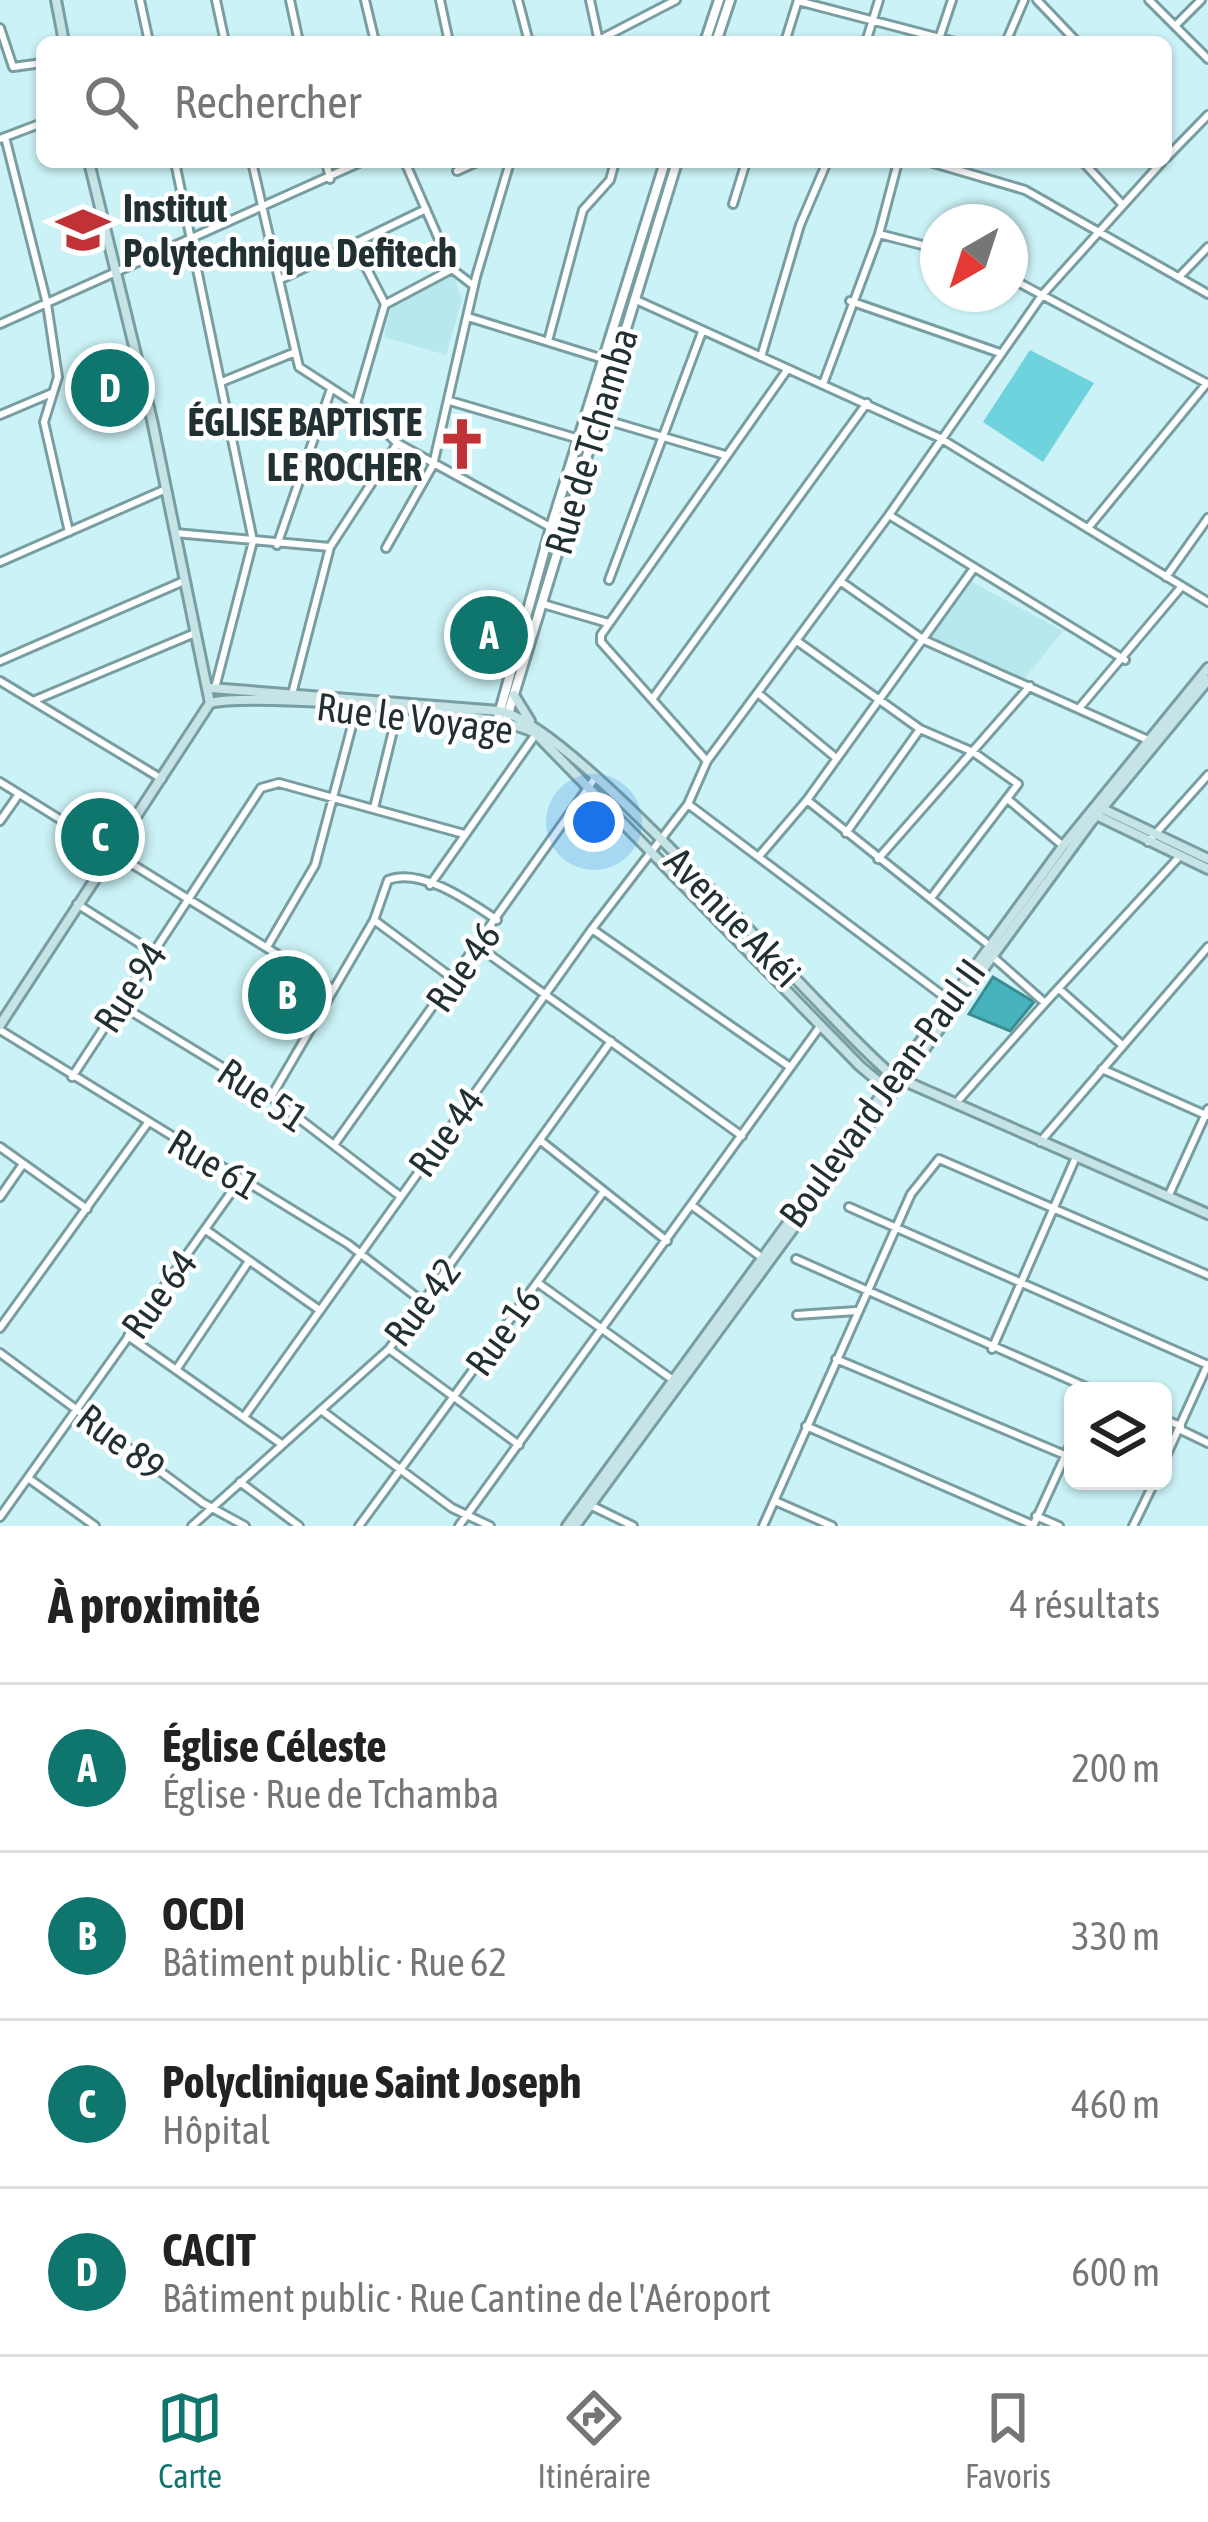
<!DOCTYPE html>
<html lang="fr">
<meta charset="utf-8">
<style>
:root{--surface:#fff;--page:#f6f6f6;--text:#222;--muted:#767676;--line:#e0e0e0;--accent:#0f766e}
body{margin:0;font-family:"Asap Condensed",sans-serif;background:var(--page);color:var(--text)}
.controls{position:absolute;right:36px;bottom:36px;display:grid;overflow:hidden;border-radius:18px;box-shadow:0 3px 9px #0004}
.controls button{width:108px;height:108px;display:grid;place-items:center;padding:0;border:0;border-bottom:3px solid var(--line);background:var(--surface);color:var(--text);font:60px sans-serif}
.compass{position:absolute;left:920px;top:204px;width:108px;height:108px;border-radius:50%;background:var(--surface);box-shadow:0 3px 9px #0004;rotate:219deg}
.you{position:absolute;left:594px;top:822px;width:42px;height:42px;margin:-30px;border:9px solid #fff;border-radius:50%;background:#1a73e8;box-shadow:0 0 0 18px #1a73e833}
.badge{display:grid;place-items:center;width:78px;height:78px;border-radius:50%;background:var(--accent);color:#fff;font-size:39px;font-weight:700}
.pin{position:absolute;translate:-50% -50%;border:6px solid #fff;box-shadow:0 3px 12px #0006}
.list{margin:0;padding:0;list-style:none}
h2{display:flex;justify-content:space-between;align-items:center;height:156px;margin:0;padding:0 48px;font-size:51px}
h2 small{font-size:39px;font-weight:400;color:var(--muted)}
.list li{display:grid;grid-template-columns:78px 1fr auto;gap:36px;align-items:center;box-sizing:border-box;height:168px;padding:0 48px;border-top:3px solid var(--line)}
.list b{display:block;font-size:45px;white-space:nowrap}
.list p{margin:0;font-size:39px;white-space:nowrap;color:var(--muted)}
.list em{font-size:39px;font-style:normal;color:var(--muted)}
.icon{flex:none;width:66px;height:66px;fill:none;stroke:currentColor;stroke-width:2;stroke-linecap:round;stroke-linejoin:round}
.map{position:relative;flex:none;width:1208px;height:1526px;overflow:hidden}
.search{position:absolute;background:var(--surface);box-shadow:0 3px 9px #0004;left:36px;right:36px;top:36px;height:132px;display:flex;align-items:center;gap:30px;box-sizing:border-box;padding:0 42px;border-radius:18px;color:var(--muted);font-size:45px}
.sheet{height:828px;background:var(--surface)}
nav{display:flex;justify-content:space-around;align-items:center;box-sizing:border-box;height:168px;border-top:3px solid var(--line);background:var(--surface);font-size:33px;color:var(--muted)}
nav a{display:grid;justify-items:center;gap:6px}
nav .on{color:var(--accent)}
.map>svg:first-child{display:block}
.built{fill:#b7e8ed}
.green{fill:#6ed3dd}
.water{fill:#46b3bd;stroke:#3b8c93;stroke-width:3}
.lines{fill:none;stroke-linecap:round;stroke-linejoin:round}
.minor-casing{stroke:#799ea2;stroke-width:12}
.tertiary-casing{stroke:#799ea2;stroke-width:14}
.secondary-casing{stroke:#799ea2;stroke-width:14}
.minor{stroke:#fff;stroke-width:6}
.tertiary{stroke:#fff;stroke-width:8}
.secondary{stroke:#c6e3e6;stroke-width:8}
.labels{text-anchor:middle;stroke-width:9;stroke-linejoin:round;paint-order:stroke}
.poi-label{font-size:39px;font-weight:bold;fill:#213032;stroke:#fff;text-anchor:start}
.street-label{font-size:39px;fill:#213032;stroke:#fff}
</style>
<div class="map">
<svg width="1208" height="1526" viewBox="0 0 1208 1526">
<rect width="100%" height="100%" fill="#cbf2f6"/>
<path class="built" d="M 451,270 L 462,300 L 446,355 L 384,337 L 392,302 Z
M 972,582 L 1063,631 L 1023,680 L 931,638 Z"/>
<path class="green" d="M 1030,350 L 1094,383 L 1043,462 L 983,422 Z"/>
<path class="water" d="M 993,977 L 1034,1002 L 1010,1031 L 969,1014 Z"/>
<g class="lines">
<g class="minor-casing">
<path id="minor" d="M 140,0 L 149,42
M 216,0 L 225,42
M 290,0 L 299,42
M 365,0 L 375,42
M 440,0 L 449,42
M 518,0 L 529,42
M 590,0 L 599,42
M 1037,0 L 1077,42
M 1149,0 L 1208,59
M 798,1 L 955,42
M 1175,26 L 1201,0
M 0,28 L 13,67 L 42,63
M 595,42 L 676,0
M 785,42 L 798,0
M 866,42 L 879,0
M 938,42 L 952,0
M 1006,42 L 1024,0
M 5,137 L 47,304 L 58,377 L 44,422 L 69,532
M 0,139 L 42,123
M 1166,158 L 1208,115
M 175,162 L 253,541 L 215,688
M 252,162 L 299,367 L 356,404 L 397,443 L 563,534
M 326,162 L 330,179
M 405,162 L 452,269 L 474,286
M 930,162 L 1025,190 L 1208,294
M 1083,162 L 1121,203
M 457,171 L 477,162
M 733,204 L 746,162
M 879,234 L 938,249
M 354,244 L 385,304 L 356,404
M 1179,277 L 1208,247
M 1010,278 L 1208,384
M 279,280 L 426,209
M 634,299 L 940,438 L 1208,602
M 850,301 L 1000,353
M 386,304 L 452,269
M 468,317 L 613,362
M 0,324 L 361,162
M 548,341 L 583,210 L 610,180 L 615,162
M 761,357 L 800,225 L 827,162
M 224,381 L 293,353
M 823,384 L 879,234 L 898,162
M 450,401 L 579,439
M 0,415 L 52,393
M 599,418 L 725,455
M 889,515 L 1125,660
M 1088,528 L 1207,383
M 175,533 L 330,547
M 277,545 L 331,389
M 386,548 L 433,465 L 476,277 L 510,162
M 0,562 L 166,489
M 1166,577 L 1208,518
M 609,580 L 702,332
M 840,581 L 924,640 L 1148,740
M 543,604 L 608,623
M 797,641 L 920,729 L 973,752 L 1018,784 L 931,898
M 0,661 L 184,581
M 0,681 L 162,779
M 292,694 L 330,547 L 397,444
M 759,694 L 835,757
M 653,698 L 867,403
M 33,701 L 195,633
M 1081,706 L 1182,586
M 706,760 L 601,642 L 601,635 L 787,370
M 0,782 L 333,989
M 807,800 L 990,946
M 1010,801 L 1062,845
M 688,804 L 950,1001
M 374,808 L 398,710
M 0,821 L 19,794
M 846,833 L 920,729
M 1148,842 L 1208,775
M 760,855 L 807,800 L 974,568
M 878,859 L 1030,686
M 430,885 L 538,731
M 77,904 L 153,952
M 374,920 L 455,980
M 592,929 L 790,1067
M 267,947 L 315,865 L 358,703
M 479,947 L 742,1136
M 1059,989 L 1121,1044
M 1045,1003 L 1180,856
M 119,1004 L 271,1097 L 400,1196
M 0,1030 L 348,1244 L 423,1302
M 1102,1069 L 1208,1116
M 72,1077 L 261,788 L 279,783 L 464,834
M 271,1097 L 374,920 L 388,880 C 421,867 470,902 497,920
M 955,1104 L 1045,1003 L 992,956
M 541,1141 L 667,1241
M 1040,1142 L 1208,947
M 334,1145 L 595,778
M 0,1147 L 87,1209
M 0,1197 L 23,1164
M 1168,1197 L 1208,1109
M 694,1207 L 761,1257
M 849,1207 L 1208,1365
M 206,1230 L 318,1309
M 796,1259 L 1095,1391
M 538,1283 L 673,1380
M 797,1315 L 856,1311
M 0,1328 L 147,1124
M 128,1336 L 280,1443
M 389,1349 L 519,1445
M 992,1349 L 1076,1157
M 0,1353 L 203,1503 L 245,1526
M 836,1359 L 1065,1455
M 176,1370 L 249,1261
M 321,1410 L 452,1508 L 490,1526
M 244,1417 L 592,929 L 688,804 L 707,761 L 889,515 L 1043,294 L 1162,162
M 1163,1419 L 1181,1426
M 806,1426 L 1033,1525
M 1179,1429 L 1208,1443
M 1163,1463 L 1208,1364
M 28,1478 L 95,1526
M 240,1482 L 299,1526
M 775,1501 L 832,1526
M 590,1505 L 633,1526
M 1036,1516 L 1059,1526
M 0,1517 L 240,1180
M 192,1526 L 389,1349 L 611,1041
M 359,1526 L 604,1191
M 459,1526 L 821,1025
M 763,1526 L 911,1194 L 939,1159 L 1208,1275
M 1033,1526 L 1073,1439
M 1133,1526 L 1155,1481"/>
</g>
<g class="tertiary-casing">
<path id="tertiary" d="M 705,42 L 719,0
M 716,42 L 730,0
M 507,717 L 677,162
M 498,718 L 551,527 L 665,162"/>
</g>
<g class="secondary-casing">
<path id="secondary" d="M 56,0 L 64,42
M 89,162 L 152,420 L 210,703
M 211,688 L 499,711 C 574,723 816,1011 894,1077
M 514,695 L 530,721
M 1101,808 L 1208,859
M 1096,815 L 1208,869
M 0,1025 L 210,703 C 250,692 500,711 535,733 L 860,1066 L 885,1087 L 894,1086
M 900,1079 L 1208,1214
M 567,1526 L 1063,846 L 1208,668
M 575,1526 L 1091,822 L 1208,680"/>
</g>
<use href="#minor" class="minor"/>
<use href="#tertiary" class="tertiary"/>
<use href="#secondary" class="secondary"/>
</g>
<defs>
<g id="university-bare" transform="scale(4.14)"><path d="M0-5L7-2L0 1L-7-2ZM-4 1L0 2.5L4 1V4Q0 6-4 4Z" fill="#c13236" stroke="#fff" stroke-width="2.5" paint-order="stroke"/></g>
<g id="church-bare" transform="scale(4.14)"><path d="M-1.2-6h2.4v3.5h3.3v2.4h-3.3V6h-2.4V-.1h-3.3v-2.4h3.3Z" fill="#c13236" stroke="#fff" stroke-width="2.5" paint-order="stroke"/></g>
</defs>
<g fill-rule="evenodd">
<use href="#university-bare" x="83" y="230"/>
<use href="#church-bare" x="462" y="444"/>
</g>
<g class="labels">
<g class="poi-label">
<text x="123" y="222">Institut<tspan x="123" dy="45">Polytechnique Defitech</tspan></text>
<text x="422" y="436" text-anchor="end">ÉGLISE BAPTISTE<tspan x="422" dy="45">LE ROCHER</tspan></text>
</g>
<g class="street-label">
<text transform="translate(591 441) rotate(-73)" y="14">Rue de Tchamba</text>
<text transform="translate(415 718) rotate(7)" y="14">Rue le Voyage</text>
<text transform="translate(733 917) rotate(46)" y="14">Avenue Akéi</text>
<text transform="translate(463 967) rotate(-55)" y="14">Rue 46</text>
<text transform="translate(130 987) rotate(-57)" y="14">Rue 94</text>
<text transform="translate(882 1093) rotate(-54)" y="14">Boulevard Jean-Paul II</text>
<text transform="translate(263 1095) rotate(34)" y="14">Rue 51</text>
<text transform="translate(446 1132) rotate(-54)" y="14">Rue 44</text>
<text transform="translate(214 1164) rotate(31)" y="14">Rue 61</text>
<text transform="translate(159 1294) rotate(-54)" y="14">Rue 64</text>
<text transform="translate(422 1302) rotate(-53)" y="14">Rue 42</text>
<text transform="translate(503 1331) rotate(-54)" y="14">Rue 16</text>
<text transform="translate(121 1442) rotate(37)" y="14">Rue 89</text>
</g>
</g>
</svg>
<div class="controls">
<button><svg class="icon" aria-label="layers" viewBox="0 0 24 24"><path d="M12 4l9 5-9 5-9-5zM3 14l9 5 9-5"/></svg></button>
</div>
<svg class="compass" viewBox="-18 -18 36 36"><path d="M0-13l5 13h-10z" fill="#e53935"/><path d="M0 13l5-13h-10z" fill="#767676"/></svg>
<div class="you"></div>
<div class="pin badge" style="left:489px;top:635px">A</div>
<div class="pin badge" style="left:287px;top:995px">B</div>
<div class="pin badge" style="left:100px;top:837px">C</div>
<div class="pin badge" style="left:110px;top:388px">D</div>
<div class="search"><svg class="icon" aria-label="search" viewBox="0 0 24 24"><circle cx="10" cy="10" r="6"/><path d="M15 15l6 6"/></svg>Rechercher</div>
</div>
<section class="sheet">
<h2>À proximité<small>4 résultats</small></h2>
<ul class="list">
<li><span class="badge">A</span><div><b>Église Céleste</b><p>Église · Rue de Tchamba</p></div><em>200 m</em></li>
<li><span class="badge">B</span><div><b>OCDI</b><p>Bâtiment public · Rue 62</p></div><em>330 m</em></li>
<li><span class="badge">C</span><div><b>Polyclinique Saint Joseph</b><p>Hôpital</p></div><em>460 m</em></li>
<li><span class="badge">D</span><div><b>CACIT</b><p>Bâtiment public · Rue Cantine de l'Aéroport</p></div><em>600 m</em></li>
</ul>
</section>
<nav>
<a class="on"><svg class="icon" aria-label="map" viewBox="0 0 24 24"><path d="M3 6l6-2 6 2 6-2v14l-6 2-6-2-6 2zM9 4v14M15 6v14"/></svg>Carte</a>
<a><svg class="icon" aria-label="directions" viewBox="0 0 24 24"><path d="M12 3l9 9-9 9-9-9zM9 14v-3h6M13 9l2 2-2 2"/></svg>Itinéraire</a>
<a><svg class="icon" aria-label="saved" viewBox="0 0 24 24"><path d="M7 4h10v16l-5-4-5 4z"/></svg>Favoris</a>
</nav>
